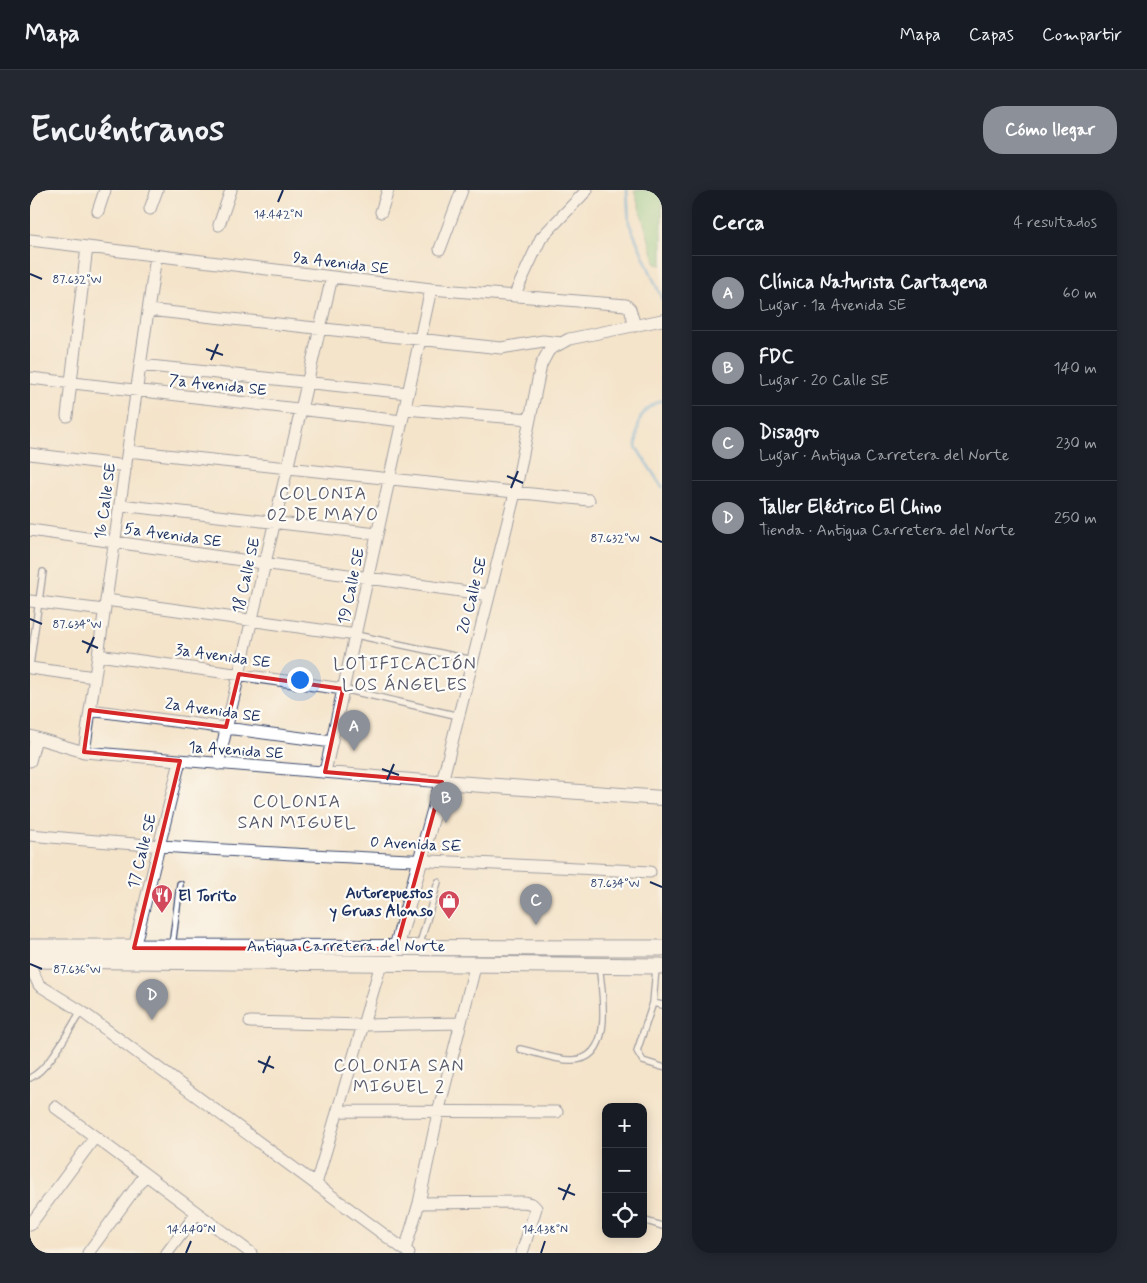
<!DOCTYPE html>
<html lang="es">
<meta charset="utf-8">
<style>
:root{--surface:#171b24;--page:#242831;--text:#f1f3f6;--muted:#9ea1a6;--line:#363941;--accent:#8c9099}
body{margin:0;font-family:Mynerve,sans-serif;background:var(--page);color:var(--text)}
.controls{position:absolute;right:15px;bottom:15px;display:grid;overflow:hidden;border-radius:10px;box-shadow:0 2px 12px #0003}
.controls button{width:45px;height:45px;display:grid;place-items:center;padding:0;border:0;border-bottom:1px solid var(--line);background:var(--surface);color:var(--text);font:25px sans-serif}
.you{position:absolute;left:269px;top:489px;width:18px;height:18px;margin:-12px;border:4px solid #fff;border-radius:50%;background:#1a73e8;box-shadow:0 0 0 8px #1a73e833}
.badge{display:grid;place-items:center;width:32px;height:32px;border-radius:50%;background:var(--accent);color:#fff;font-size:16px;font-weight:700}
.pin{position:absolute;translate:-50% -41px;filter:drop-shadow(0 1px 2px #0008)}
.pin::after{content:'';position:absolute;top:26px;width:18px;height:15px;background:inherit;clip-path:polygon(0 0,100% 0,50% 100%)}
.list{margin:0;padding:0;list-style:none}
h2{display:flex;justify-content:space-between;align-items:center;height:65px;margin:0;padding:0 20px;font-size:21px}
h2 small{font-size:16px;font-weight:400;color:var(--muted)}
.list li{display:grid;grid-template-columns:32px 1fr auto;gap:15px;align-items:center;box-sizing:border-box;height:75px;padding:0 20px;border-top:1px solid var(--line)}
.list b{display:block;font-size:19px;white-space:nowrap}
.list p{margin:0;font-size:16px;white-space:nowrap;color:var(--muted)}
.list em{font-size:16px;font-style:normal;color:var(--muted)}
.icon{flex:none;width:28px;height:28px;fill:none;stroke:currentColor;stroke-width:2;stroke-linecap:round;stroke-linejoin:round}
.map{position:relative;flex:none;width:632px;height:1063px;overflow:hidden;border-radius:20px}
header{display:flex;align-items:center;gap:30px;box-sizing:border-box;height:70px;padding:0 25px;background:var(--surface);border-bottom:1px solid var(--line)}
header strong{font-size:24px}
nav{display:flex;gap:28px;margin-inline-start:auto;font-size:18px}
.intro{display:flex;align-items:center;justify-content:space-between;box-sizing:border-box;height:120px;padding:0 30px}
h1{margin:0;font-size:35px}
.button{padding:12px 22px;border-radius:20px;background:var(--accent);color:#fff;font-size:18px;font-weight:700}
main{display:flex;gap:30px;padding:0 30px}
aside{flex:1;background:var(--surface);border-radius:20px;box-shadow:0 2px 12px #0003}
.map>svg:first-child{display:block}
.green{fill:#81cb89;stroke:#4e7d74}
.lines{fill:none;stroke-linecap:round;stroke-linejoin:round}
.stream{stroke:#62a7d8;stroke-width:3}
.service-casing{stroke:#3c4a6e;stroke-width:8}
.minor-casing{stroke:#3c4a6e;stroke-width:13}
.tertiary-casing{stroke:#3c4a6e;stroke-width:16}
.secondary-casing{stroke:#3c4a6e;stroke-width:17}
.service{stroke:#fff;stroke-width:5.5}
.minor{stroke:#fff;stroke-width:11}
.tertiary{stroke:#fff;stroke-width:14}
.secondary{stroke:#fff;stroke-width:15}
.marked{fill:none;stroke:#d62828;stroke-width:4;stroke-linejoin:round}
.ticks{fill:none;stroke:#1b2f5e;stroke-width:2}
.labels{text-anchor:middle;stroke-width:4.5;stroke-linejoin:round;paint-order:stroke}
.street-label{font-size:16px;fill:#1b2f5e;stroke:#fdfcf7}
.poi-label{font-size:16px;font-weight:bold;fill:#1b2f5e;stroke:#fdfcf7;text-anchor:end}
.neighbourhood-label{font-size:18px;letter-spacing:1px;fill:#57576a;stroke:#fdfcf7}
.ticks-label{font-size:12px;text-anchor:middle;fill:#1b2f5e;stroke:#fdfcf7;stroke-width:4.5;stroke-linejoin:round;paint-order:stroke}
</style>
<header>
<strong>Mapa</strong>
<nav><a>Mapa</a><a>Capas</a><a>Compartir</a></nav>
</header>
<div class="intro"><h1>Encuéntranos</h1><a class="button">Cómo llegar</a></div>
<main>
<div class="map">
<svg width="632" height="1063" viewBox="0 0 632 1063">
<rect width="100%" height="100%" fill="#fdfcf7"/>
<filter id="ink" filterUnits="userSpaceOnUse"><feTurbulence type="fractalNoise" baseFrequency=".02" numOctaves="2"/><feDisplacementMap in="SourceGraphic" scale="10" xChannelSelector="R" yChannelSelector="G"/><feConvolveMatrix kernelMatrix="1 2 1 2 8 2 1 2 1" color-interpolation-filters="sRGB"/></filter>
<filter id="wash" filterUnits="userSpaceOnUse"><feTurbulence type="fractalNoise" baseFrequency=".0096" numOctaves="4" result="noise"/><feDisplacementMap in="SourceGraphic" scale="20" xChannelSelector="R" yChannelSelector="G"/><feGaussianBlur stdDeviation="1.12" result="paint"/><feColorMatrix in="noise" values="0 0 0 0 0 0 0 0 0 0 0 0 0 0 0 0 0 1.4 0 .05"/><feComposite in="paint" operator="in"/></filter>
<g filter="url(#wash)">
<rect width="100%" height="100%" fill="#f4e4ca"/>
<path class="green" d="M 604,0 L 632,0 L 632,75 L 626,74 Z"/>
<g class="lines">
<path class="stream" d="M 597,0 L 599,33 L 632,109
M 632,210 C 607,221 608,232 606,257 L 632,297"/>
</g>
</g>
<g filter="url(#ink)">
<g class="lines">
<g class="service-casing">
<path id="service" d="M 326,445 L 443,470
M 0,475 L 13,382
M 313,499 L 429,526
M 142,756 L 150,694
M 389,757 L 408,692
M 626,778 L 623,813 L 632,815
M 623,813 L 607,861 L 613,871 L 632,877
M 490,859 C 506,862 526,871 543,870 C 585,869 572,802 569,775
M 0,888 C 20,878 39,840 51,821
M 613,1030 L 632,1036"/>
</g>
<g class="minor-casing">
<path id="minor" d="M 120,19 L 127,0
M 68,21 L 75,0
M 351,22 L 358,0
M 189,35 L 201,0
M 0,50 L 401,99 L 596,115 L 600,119 L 605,136
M 410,59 L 432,0
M 484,106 L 511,48 L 557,0
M 118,120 L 471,158 L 513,151 L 532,153
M 110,175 L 378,203
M 0,188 L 372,231
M 375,219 L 500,229
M 37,226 L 57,57
M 98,261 L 559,310
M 0,264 L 96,276
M 90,315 L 347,344
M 0,340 L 459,405
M 76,410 L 326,445
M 0,411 L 74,420
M 68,465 L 313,499
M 0,478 L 64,487
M 60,520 L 302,552
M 0,546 L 54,562 L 412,592 L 485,303 L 511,175 L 519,160 L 539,149 L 632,130
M 54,562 L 126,66
M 0,571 L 6,548
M 188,574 L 302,87
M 295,582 L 401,99
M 0,645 C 206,665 414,670 620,682
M 104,758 L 150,571
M 0,776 L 9,795 L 51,821 L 379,1063
M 220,832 L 333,835 L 430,833
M 25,917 L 221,1063
M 308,921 L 527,922
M 286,994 L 351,774
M 389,1013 L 494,1012 L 502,1014 L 506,1018 L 492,1063
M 0,1035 L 65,947
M 375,1060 L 389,1013 L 408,923 L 446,773
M 58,1063 L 115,985
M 137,1063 L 167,1023"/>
</g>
<g class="tertiary-casing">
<path id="tertiary" d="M 366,759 L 412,592 L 632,608"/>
</g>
<g class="secondary-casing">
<path id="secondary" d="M 0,757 L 632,758
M 0,770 L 632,776"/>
</g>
<use href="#service" class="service"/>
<use href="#minor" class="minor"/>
<use href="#tertiary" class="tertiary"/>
<use href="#secondary" class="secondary"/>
</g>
</g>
<path d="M0 0H632V1063H0ZM 209,484 L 313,499 L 295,582 L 412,592 L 366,759 L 104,758 L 150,571 L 54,562 L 60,520 L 196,537 Z" fill="#f4e4ca" fill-opacity=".55" fill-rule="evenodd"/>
<path class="marked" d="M 209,484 L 313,499 L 295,582 L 412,592 L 366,759 L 104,758 L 150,571 L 54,562 L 60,520 L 196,537 Z"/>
<path class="ticks" d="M 248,12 L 253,0M 0,84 L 12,89M 176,159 L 193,165M 181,170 L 188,154M 477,286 L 493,293M 481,298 L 488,281M 620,347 L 632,352M 0,429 L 12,434M 52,451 L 68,458M 57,463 L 64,447M 352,579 L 369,585M 357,590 L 364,574M 620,692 L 632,697M 0,774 L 12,779M 228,871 L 244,878M 233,883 L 240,866M 528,998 L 545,1005M 533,1010 L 540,994M 156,1063 L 161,1051M 511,1063 L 515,1051"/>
<defs>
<g id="restaurant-pin" transform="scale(1.125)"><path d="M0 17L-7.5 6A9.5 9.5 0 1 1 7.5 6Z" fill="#d1495b" stroke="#fdfcf7"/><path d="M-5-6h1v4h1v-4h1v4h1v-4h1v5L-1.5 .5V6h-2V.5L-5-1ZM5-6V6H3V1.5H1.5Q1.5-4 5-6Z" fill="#fff"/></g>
<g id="shop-pin" transform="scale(1.125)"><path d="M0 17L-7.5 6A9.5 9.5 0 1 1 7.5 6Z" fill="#d1495b" stroke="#fdfcf7"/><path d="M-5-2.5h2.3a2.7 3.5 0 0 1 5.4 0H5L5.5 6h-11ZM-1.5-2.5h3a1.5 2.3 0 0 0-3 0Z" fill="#fff"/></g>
</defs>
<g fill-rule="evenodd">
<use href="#restaurant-pin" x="132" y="705"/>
<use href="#shop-pin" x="419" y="711"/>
</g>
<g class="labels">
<g class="street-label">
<text transform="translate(311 72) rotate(7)" y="6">9a Avenida SE</text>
<text transform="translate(188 194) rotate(6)" y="6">7a Avenida SE</text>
<text transform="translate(74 311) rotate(-82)" y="6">16 Calle SE</text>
<text transform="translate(143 344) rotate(8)" y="6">5a Avenida SE</text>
<text transform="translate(215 385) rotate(-77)" y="6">18 Calle SE</text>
<text transform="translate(320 396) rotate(-78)" y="6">19 Calle SE</text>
<text transform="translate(441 405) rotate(-76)" y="6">20 Calle SE</text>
<text transform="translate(193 465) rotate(8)" y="6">3a Avenida SE</text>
<text transform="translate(183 519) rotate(8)" y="6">2a Avenida SE</text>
<text transform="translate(206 559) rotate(4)" y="6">1a Avenida SE</text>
<text transform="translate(386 653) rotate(3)" y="6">0 Avenida SE</text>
<text transform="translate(111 661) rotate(-76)" y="6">17 Calle SE</text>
<text x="316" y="761">Antigua Carretera del Norte</text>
</g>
<g class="poi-label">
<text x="403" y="708">Autorepuestos<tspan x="403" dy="18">y Gruas Alonso</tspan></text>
<text x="148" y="711" text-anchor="start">El Torito</text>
</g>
<g class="neighbourhood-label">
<text x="293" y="309">COLONIA<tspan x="293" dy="21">02 DE MAYO</tspan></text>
<text x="375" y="479">LOTIFICACIÓN<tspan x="375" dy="21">LOS ÁNGELES</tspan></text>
<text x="267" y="617">COLONIA<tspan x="267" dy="21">SAN MIGUEL</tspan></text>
<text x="369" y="881">COLONIA SAN<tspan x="369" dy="21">MIGUEL 2</tspan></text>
</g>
</g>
<g class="ticks-label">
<text x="248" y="28">14.442°N</text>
<text x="47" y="93">87.632°W</text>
<text x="585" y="352">87.632°W</text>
<text x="47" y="438">87.634°W</text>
<text x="585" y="697">87.634°W</text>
<text x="47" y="783">87.636°W</text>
<text x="161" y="1043">14.440°N</text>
<text x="515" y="1043">14.438°N</text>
</g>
</svg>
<div class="controls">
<button>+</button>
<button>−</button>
<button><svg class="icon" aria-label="locate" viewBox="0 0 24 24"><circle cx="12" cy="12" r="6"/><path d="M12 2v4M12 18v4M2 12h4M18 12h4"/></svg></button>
</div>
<div class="you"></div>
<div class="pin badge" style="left:324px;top:561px">A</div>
<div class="pin badge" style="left:416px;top:633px">B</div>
<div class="pin badge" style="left:506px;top:735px">C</div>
<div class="pin badge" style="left:122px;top:830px">D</div>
</div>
<aside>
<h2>Cerca<small>4 resultados</small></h2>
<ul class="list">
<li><span class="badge">A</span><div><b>Clínica Naturista Cartagena</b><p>Lugar · 1a Avenida SE</p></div><em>60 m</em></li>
<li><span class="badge">B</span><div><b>FDC</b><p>Lugar · 20 Calle SE</p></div><em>140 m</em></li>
<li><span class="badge">C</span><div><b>Disagro</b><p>Lugar · Antigua Carretera del Norte</p></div><em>230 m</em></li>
<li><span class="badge">D</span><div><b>Taller Eléctrico El Chino</b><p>Tienda · Antigua Carretera del Norte</p></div><em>250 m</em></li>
</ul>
</aside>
</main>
